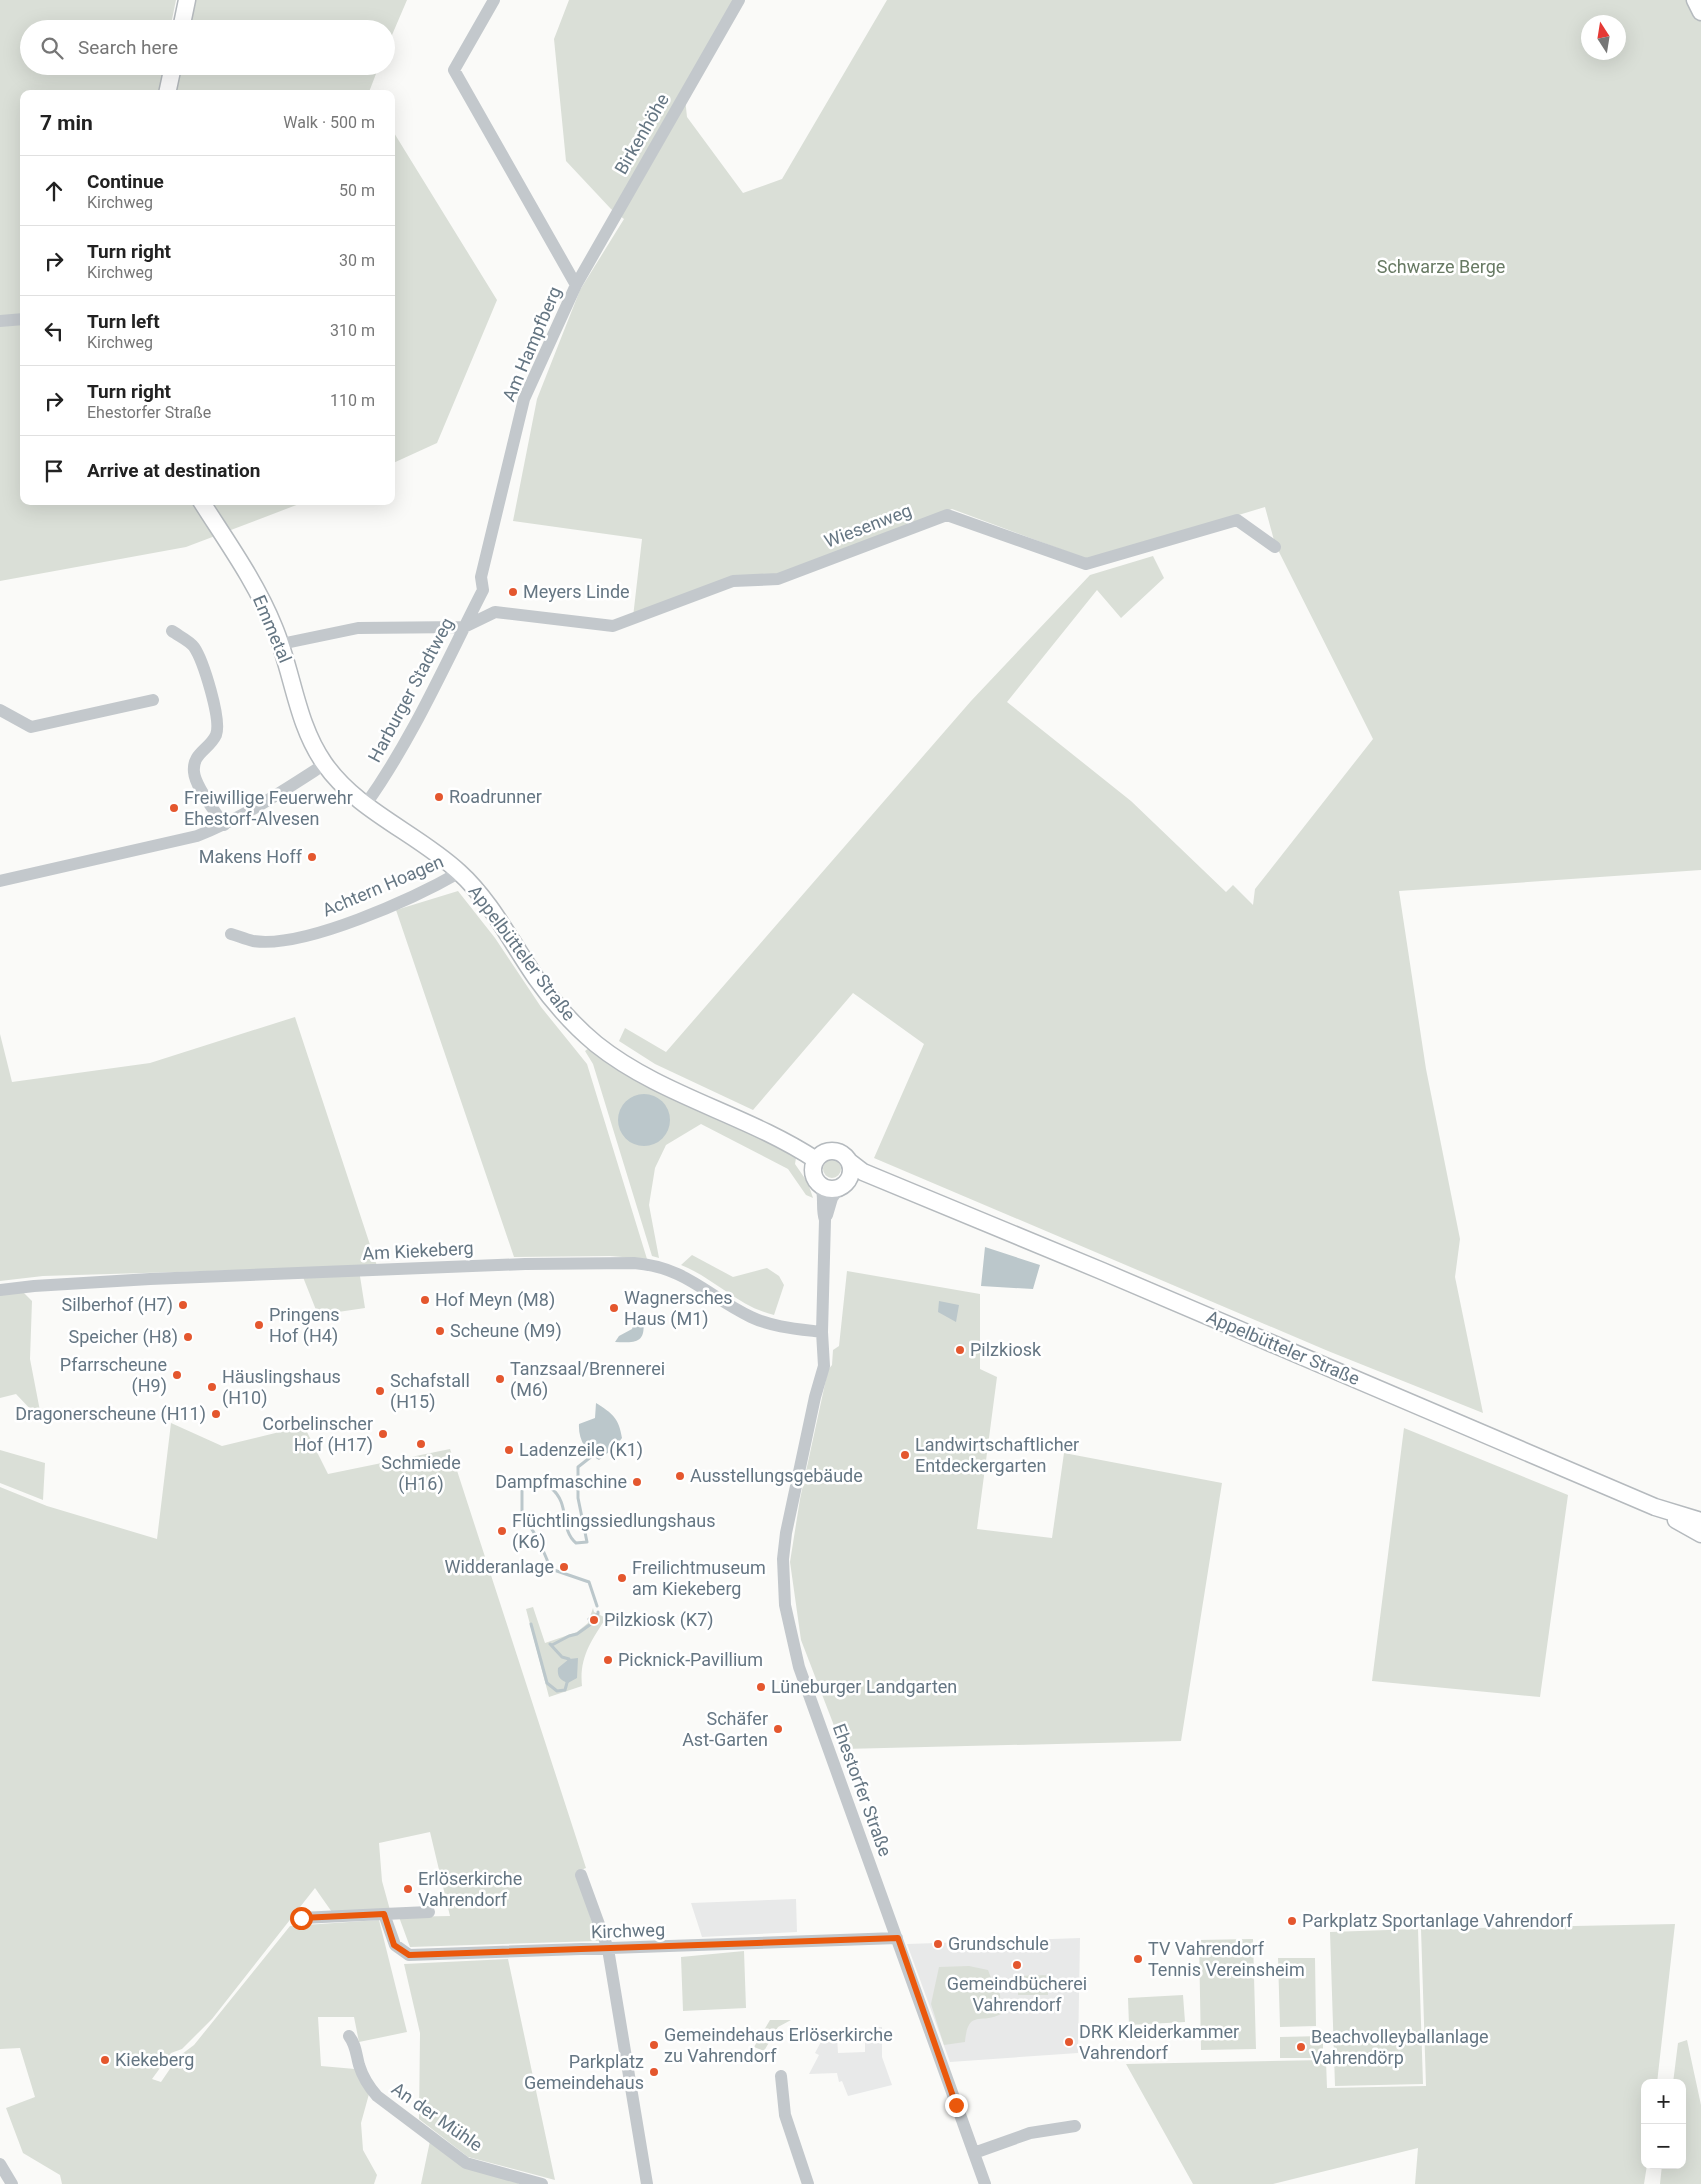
<!DOCTYPE html>
<meta charset="utf-8">
<style>
:root{--surface:#fff;--page:#f6f6f6;--text:#222;--muted:#767676;--line:#e0e0e0}
body{margin:0;font-family:Roboto,sans-serif;background:var(--page);color:var(--text)}
.controls{position:absolute;right:15px;bottom:15px;display:grid;overflow:hidden;border-radius:10px;box-shadow:0 5px 20px #0002}
.controls button{width:45px;height:45px;display:grid;place-items:center;padding:0;border:0;border-bottom:1px solid var(--line);background:var(--surface);color:var(--text);font:25px sans-serif}
.compass{position:absolute;left:1581px;top:15px;width:45px;height:45px;border-radius:50%;background:var(--surface);box-shadow:0 5px 20px #0002;rotate:348deg}
.stop{position:absolute;width:15px;height:15px;margin:-11px;border:4px solid #ea580c;border-radius:50%;background:#fff}
.stop.end{background:#ea580c;border-color:#fff;box-shadow:0 1px 5px #0008}
.list{margin:0;padding:0;list-style:none}
h2{display:flex;justify-content:space-between;align-items:center;height:65px;margin:0;padding:0 20px;font-size:21px}
h2 small{font-size:16px;font-weight:400;color:var(--muted)}
.list li{display:grid;grid-template-columns:32px 1fr auto;gap:15px;align-items:center;box-sizing:border-box;height:70px;padding:0 20px;border-top:1px solid var(--line)}
.list b{display:block;font-size:19px;white-space:nowrap}
.list p{margin:0;font-size:16px;white-space:nowrap;color:var(--muted)}
.list em{font-size:16px;font-style:normal;color:var(--muted)}
.icon{flex:none;width:28px;height:28px;fill:none;stroke:currentColor;stroke-width:2;stroke-linecap:round;stroke-linejoin:round}
.map{position:relative;flex:none;width:1701px;height:2184px;overflow:hidden}
.search{position:absolute;background:var(--surface);box-shadow:0 5px 20px #0002;left:20px;top:20px;width:375px;height:55px;display:flex;align-items:center;gap:12px;box-sizing:border-box;padding:0 18px;border-radius:28px;color:var(--muted);font-size:19px}
.panel{position:absolute;background:var(--surface);box-shadow:0 5px 20px #0002;left:20px;top:90px;width:375px;height:415px;border-radius:10px}
.map>svg:first-child{display:block}
.built{fill:#e8e9e9}
.green{fill:#dadfd7;fill-rule:evenodd}
.water{fill:#bbc7cb}
.lines{fill:none;stroke-linecap:round;stroke-linejoin:round}
.stream{stroke:#bbc7cb;stroke-width:3}
.major-casing{stroke:#b5babe;stroke-width:19}
.minor{stroke:#c3c8cc;stroke-width:12}
.major{stroke:#fff;stroke-width:16}
.route{stroke:#ea580c;stroke-width:6}
.poi-dot{fill:#e4572e;stroke:#fff;stroke-width:2}
.labels{text-anchor:middle;stroke-width:5;stroke-linejoin:round;paint-order:stroke}
.street-label{font-size:18px;fill:#657683;stroke:#fff}
.park-label{font-size:18px;fill:#687a64;stroke:#fff}
.poi-label{font-size:18px;fill:#657683;stroke:#fff;text-anchor:start}
</style>
<div class="map">
<svg width="1701" height="2184" viewBox="0 0 1701 2184">
<rect width="100%" height="100%" fill="#fafaf8"/>
<path class="built" d="M 796,1899 L 797,1932 L 702,1937 L 691,1903 Z
M 1080,1938 L 1078,2053 L 950,2062 L 907,1944 Z
M 874,2027 L 882,2027 L 882,2057 L 892,2085 L 848,2096 L 842,2081 L 839,2082 L 837,2073 L 809,2074 L 819,2055 L 815,2053 L 823,2038 L 837,2037 L 838,2053 L 865,2052 L 865,2042 L 874,2041 Z"/>
<path class="green" d="M 0,0 L 176,0 L 170,29 L 29,29 L 29,66 L 379,66 L 369,92 L 370,94 L 24,94 L 24,501 L 307,501 L 186,547 L 0,581 Z
M 195,0 L 407,0 L 386,49 L 386,29 L 189,29 Z
M 569,0 L 733,0 L 684,89 L 687,117 L 743,193 L 782,179 L 887,0 L 1701,0 L 1701,870 L 1399,891 L 1426,1069 L 1460,1239 L 1455,1277 L 1483,1413 L 1328,1351 L 874,1158 L 924,1044 L 853,993 L 753,1110 L 655,1064 L 619,1041 L 625,1028 L 666,1052 L 971,701 L 1090,575 L 1153,556 L 1164,578 L 1121,618 L 1097,590 L 1007,702 L 1131,801 L 1226,892 L 1233,885 L 1253,905 L 1255,889 L 1373,739 L 1275,544 L 1265,507 L 1090,560 L 952,509 L 783,575 L 737,578 L 633,617 L 642,539 L 513,521 L 537,399 L 580,290 L 624,219 L 611,209 L 566,161 L 554,39 ZM 1588,22 L 1618,22 L 1618,52 L 1588,52 Z
M 391,128 L 497,300 L 437,443 L 391,464 Z
M 458,891 L 495,938 L 541,1007 L 587,1064 L 647,1259 L 610,1256 L 514,1257 L 396,910 Z
M 295,1017 L 377,1266 L 43,1276 L 0,1281 L 0,1034 L 12,1082 L 150,1063 Z
M 592,1046 L 796,1158 L 795,1164 L 808,1183 L 813,1198 L 806,1195 L 788,1169 L 701,1124 L 666,1145 L 655,1168 L 649,1205 L 659,1258 L 652,1256 L 593,1064 L 585,1051 Z
M823 1169a9 9 0 1 1 18 0a9 9 0 1 1-18 0Z
M 692,1255 L 733,1277 L 767,1268 L 779,1276 L 784,1285 L 774,1315 C 739,1307 714,1278 681,1265 Z
M 359,1270 L 365,1308 L 318,1315 L 301,1272 Z
M 847,1271 L 980,1294 L 980,1369 L 997,1377 L 977,1529 L 1052,1538 L 1064,1453 L 1222,1483 L 1181,1741 L 843,1749 L 801,1640 L 790,1562 L 800,1499 L 828,1370 L 832,1365 L 833,1350 L 839,1346 Z
M 23,1292 L 32,1301 L 30,1359 L 40,1411 L 35,1414 L 16,1394 L 0,1398 L 0,1294 Z
M 171,1423 L 222,1446 L 304,1426 L 328,1474 L 450,1449 L 586,1868 L 576,1872 L 598,1941 L 410,1947 L 399,1917 L 450,1916 L 430,1832 L 379,1843 L 382,1881 L 390,1910 L 334,1915 L 315,1888 L 212,2019 L 182,2049 L 171,2053 L 152,2079 L 161,2082 L 178,2057 L 194,2045 L 290,1926 L 379,1920 L 407,2032 L 359,2042 L 354,2017 L 318,2017 L 321,2066 L 355,2069 L 369,2094 L 361,2123 L 363,2150 L 377,2175 L 374,2184 L 62,2184 L 60,2175 L 23,2153 L 6,2108 L 35,2097 L 20,2048 L 0,2049 L 0,1487 L 47,1506 L 157,1539 Z
M 1404,1428 L 1568,1495 L 1540,1697 L 1372,1681 Z
M 0,1450 L 45,1463 L 43,1500 L 0,1483 Z
M 533,1607 L 545,1643 L 577,1632 L 588,1623 L 593,1608 L 594,1612 L 606,1618 C 591,1641 579,1658 582,1686 L 549,1697 L 526,1609 Z
M 1675,1924 L 1657,2083 L 1645,2083 L 1645,2165 L 1647,2165 L 1644,2184 L 1415,2184 L 1418,2148 L 1273,2184 L 1193,2184 L 1126,2064 L 1326,2060 L 1327,2088 L 1426,2086 L 1421,1929 Z
M 1418,1929 L 1423,2084 L 1335,2086 L 1330,1932 Z
M 1253,1939 L 1256,2049 L 1201,2050 L 1199,1940 Z
M 744,1951 L 746,2008 L 683,2011 L 681,1957 Z
M 1278,1958 L 1315,1958 L 1316,2026 L 1280,2027 Z
M 508,1959 L 555,2180 L 468,2157 L 419,2119 L 420,2033 L 404,1964 Z
M 969,1966 L 988,1970 L 995,1988 L 1000,1994 L 1001,2014 C 981,2025 968,2008 965,2042 L 944,2045 L 931,2004 L 939,1967 Z
M 1048,1975 L 1048,1995 L 1018,1995 L 1018,1976 Z
M 1183,1995 L 1185,2022 L 1129,2025 L 1128,1998 Z
M 770,2020 L 791,2020 L 778,2027 L 764,2051 L 754,2047 Z
M 1323,2036 L 1323,2058 L 1280,2058 L 1280,2037 Z
M 1687,2040 L 1701,2105 L 1701,2184 L 1660,2184 L 1662,2165 L 1682,2165 L 1682,2083 L 1673,2083 L 1678,2043 Z
M 430,2141 L 520,2184 L 421,2184 Z"/>
<path class="water" d="M618 1120a26 26 0 1 1 52 0a26 26 0 1 1-52 0Z
M 985,1247 L 1040,1265 L 1033,1289 L 981,1286 Z
M 939,1301 L 959,1305 L 956,1322 L 938,1312 Z
M 637,1315 L 643,1315 C 646,1342 640,1343 615,1342 L 619,1336 L 632,1329 Z
M 596,1403 C 612,1413 619,1418 622,1438 L 615,1447 L 599,1460 C 586,1453 578,1439 579,1424 L 595,1418 Z
M 578,1658 L 577,1678 L 568,1683 C 560,1680 557,1677 558,1668 L 569,1659 Z"/>
<g class="lines">
<path class="stream" d="M 592,1456 L 578,1467 L 578,1498 L 587,1542 L 576,1543 C 559,1529 571,1504 551,1488 C 542,1481 533,1480 522,1482 L 522,1513 L 539,1541 L 551,1569 L 589,1582 L 597,1606
M 531,1624 L 547,1683 L 557,1691 L 565,1690 L 568,1679
M 569,1663 L 569,1659 L 562,1657 L 550,1644 L 552,1645 L 569,1636 L 577,1634 L 591,1624 L 589,1619 L 598,1614 L 598,1612"/>
<g class="major-casing">
<path id="major" d="M 1695,0 L 1701,12
M 181,29 L 187,0
M 167,94 L 173,66
M 201,501 C 227,542 256,582 274,627 C 293,672 296,723 324,763 C 357,811 417,833 459,872 C 491,901 511,942 536,978 C 553,1002 573,1025 596,1044 C 661,1096 746,1114 816,1160
M813 1170a19 19 0 1 1 38 0a19 19 0 1 1-38 0Z
M 850,1162 L 863,1172 L 1102,1271 L 1655,1507 L 1701,1521
M 1676,1520 L 1701,1534"/>
</g>
<path class="minor" d="M 576,285 L 739,0
M 0,321 L 24,319
M 172,631 C 179,636 190,641 194,647 C 203,660 222,720 216,735 C 209,750 192,753 194,772 C 195,787 216,812 224,825
M 281,644 L 358,628 L 464,627 L 495,612 L 613,626 L 733,581 L 778,579 L 947,515 L 1086,564 L 1237,520 L 1275,547
M 0,710 L 31,727 L 153,700
M 366,804 C 413,738 446,662 483,590 L 481,577 L 524,399 L 576,285 L 454,70 L 494,0
M 0,881 L 197,836 C 243,818 283,791 325,764
M 231,934 C 238,936 245,939 253,941 C 304,949 415,898 460,872
M 821,1186 C 825,1197 821,1208 825,1220 L 822,1332 L 824,1366 L 815,1397 L 786,1533 L 783,1559 L 785,1605 L 799,1667 L 985,2184
M 827,1215 L 832,1198 L 839,1188
M 0,1290 L 34,1286 L 150,1279 L 525,1264 L 634,1263 C 686,1267 707,1296 751,1317 C 772,1327 798,1329 822,1332
M 581,1875 L 608,1949 L 647,2184
M 384,1914 L 429,1912
M 301,1918 L 384,1914 L 395,1945 L 409,1955 L 897,1938
M 349,2036 C 356,2045 356,2054 359,2065 C 363,2078 369,2087 377,2096 L 466,2163 L 542,2184
M 781,2076 L 785,2115 L 808,2184
M 974,2153 L 1030,2133 L 1075,2126
M 0,2164 L 12,2184"/>
<use href="#major" class="major"/>
</g>
<g class="lines">
<path class="route" d="M 301,1918 L 384,1914 L 394,1945 L 409,1955 L 898,1938 L 956,2105"/>
</g>
<g class="poi-dot">
<circle cx="513" cy="592" r="5"/>
<circle cx="439" cy="797" r="5"/>
<circle cx="174" cy="808" r="5"/>
<circle cx="312" cy="857" r="5"/>
<circle cx="425" cy="1300" r="5"/>
<circle cx="183" cy="1305" r="5"/>
<circle cx="614" cy="1308" r="5"/>
<circle cx="259" cy="1325" r="5"/>
<circle cx="440" cy="1331" r="5"/>
<circle cx="188" cy="1337" r="5"/>
<circle cx="960" cy="1350" r="5"/>
<circle cx="177" cy="1375" r="5"/>
<circle cx="500" cy="1379" r="5"/>
<circle cx="212" cy="1387" r="5"/>
<circle cx="380" cy="1391" r="5"/>
<circle cx="216" cy="1414" r="5"/>
<circle cx="383" cy="1434" r="5"/>
<circle cx="421" cy="1444" r="5"/>
<circle cx="509" cy="1450" r="5"/>
<circle cx="905" cy="1455" r="5"/>
<circle cx="680" cy="1476" r="5"/>
<circle cx="637" cy="1482" r="5"/>
<circle cx="502" cy="1531" r="5"/>
<circle cx="564" cy="1567" r="5"/>
<circle cx="622" cy="1578" r="5"/>
<circle cx="594" cy="1620" r="5"/>
<circle cx="608" cy="1660" r="5"/>
<circle cx="761" cy="1687" r="5"/>
<circle cx="778" cy="1729" r="5"/>
<circle cx="408" cy="1889" r="5"/>
<circle cx="1292" cy="1921" r="5"/>
<circle cx="938" cy="1944" r="5"/>
<circle cx="1138" cy="1959" r="5"/>
<circle cx="1017" cy="1965" r="5"/>
<circle cx="1069" cy="2042" r="5"/>
<circle cx="654" cy="2045" r="5"/>
<circle cx="1301" cy="2047" r="5"/>
<circle cx="105" cy="2060" r="5"/>
<circle cx="654" cy="2072" r="5"/>
</g>
<g class="labels">
<g class="street-label">
<text transform="translate(642 134) rotate(-60)" y="6">Birkenhöhe</text>
<text transform="translate(532 344) rotate(-67)" y="6">Am Hampfberg</text>
<text transform="translate(868 526) rotate(-21)" y="6">Wiesenweg</text>
<text transform="translate(272 629) rotate(67)" y="6">Emmetal</text>
<text transform="translate(411 690) rotate(-62)" y="6">Harburger Stadtweg</text>
<text transform="translate(383 886) rotate(-23)" y="6">Achtern Hoagen</text>
<text transform="translate(522 953) rotate(53)" y="6">Appelbütteler Straße</text>
<text transform="translate(418 1251) rotate(-3)" y="6">Am Kiekeberg</text>
<text transform="translate(1283 1348) rotate(23)" y="6">Appelbütteler Straße</text>
<text transform="translate(862 1790) rotate(70)" y="6">Ehestorfer Straße</text>
<text transform="translate(628 1931) rotate(-2)" y="6">Kirchweg</text>
<text transform="translate(437 2117) rotate(35)" y="6">An der Mühle</text>
</g>
<g class="park-label">
<text x="1441" y="273">Schwarze Berge</text>
</g>
<g class="poi-label">
<text x="523" y="598">Meyers Linde</text>
<text x="449" y="803">Roadrunner</text>
<text x="184" y="804">Freiwillige Feuerwehr<tspan x="184" dy="21">Ehestorf-Alvesen</tspan></text>
<text x="302" y="863" text-anchor="end">Makens Hoff</text>
<text x="624" y="1304">Wagnersches<tspan x="624" dy="21">Haus (M1)</tspan></text>
<text x="435" y="1306">Hof Meyn (M8)</text>
<text x="173" y="1311" text-anchor="end">Silberhof (H7)</text>
<text x="269" y="1321">Pringens<tspan x="269" dy="21">Hof (H4)</tspan></text>
<text x="450" y="1337">Scheune (M9)</text>
<text x="178" y="1343" text-anchor="end">Speicher (H8)</text>
<text x="970" y="1356">Pilzkiosk</text>
<text x="167" y="1371" text-anchor="end">Pfarrscheune<tspan x="167" dy="21">(H9)</tspan></text>
<text x="510" y="1375">Tanzsaal/Brennerei<tspan x="510" dy="21">(M6)</tspan></text>
<text x="222" y="1383">Häuslingshaus<tspan x="222" dy="21">(H10)</tspan></text>
<text x="390" y="1387">Schafstall<tspan x="390" dy="21">(H15)</tspan></text>
<text x="206" y="1420" text-anchor="end">Dragonerscheune (H11)</text>
<text x="373" y="1430" text-anchor="end">Corbelinscher<tspan x="373" dy="21">Hof (H17)</tspan></text>
<text x="915" y="1451">Landwirtschaftlicher<tspan x="915" dy="21">Entdeckergarten</tspan></text>
<text x="519" y="1456">Ladenzeile (K1)</text>
<text x="421" y="1469" text-anchor="middle">Schmiede<tspan x="421" dy="21">(H16)</tspan></text>
<text x="690" y="1482">Ausstellungsgebäude</text>
<text x="627" y="1488" text-anchor="end">Dampfmaschine</text>
<text x="512" y="1527">Flüchtlingssiedlungshaus<tspan x="512" dy="21">(K6)</tspan></text>
<text x="554" y="1573" text-anchor="end">Widderanlage</text>
<text x="632" y="1574">Freilichtmuseum<tspan x="632" dy="21">am Kiekeberg</tspan></text>
<text x="604" y="1626">Pilzkiosk (K7)</text>
<text x="618" y="1666">Picknick-Pavillium</text>
<text x="771" y="1693">Lüneburger Landgarten</text>
<text x="768" y="1725" text-anchor="end">Schäfer<tspan x="768" dy="21">Ast-Garten</tspan></text>
<text x="418" y="1885">Erlöserkirche<tspan x="418" dy="21">Vahrendorf</tspan></text>
<text x="1302" y="1927">Parkplatz Sportanlage Vahrendorf</text>
<text x="948" y="1950">Grundschule</text>
<text x="1148" y="1955">TV Vahrendorf<tspan x="1148" dy="21">Tennis Vereinsheim</tspan></text>
<text x="1017" y="1990" text-anchor="middle">Gemeindbücherei<tspan x="1017" dy="21">Vahrendorf</tspan></text>
<text x="1079" y="2038">DRK Kleiderkammer<tspan x="1079" dy="21">Vahrendorf</tspan></text>
<text x="664" y="2041">Gemeindehaus Erlöserkirche<tspan x="664" dy="21">zu Vahrendorf</tspan></text>
<text x="1311" y="2043">Beachvolleyballanlage<tspan x="1311" dy="21">Vahrendörp</tspan></text>
<text x="115" y="2066">Kiekeberg</text>
<text x="644" y="2068" text-anchor="end">Parkplatz<tspan x="644" dy="21">Gemeindehaus</tspan></text>
</g>
</g>
</svg>
<div class="controls">
<button>+</button>
<button>−</button>
</div>
<svg class="compass" viewBox="-18 -18 36 36"><path d="M0-13l5 13h-10z" fill="#e53935"/><path d="M0 13l5-13h-10z" fill="#767676"/></svg>
<div class="stop" style="left:301px;top:1918px"></div>
<div class="stop end" style="left:956px;top:2105px"></div>
<div class="search"><svg class="icon" aria-label="search" viewBox="0 0 24 24"><circle cx="10" cy="10" r="6"/><path d="M15 15l6 6"/></svg>Search here</div>
<section class="panel">
<h2>7 min<small>Walk · 500 m</small></h2>
<ul class="list">
<li><svg class="icon" aria-label="ahead" viewBox="0 0 24 24"><path d="M12 20V5M6 11l6-6 6 6"/></svg><div><b>Continue</b><p>Kirchweg</p></div><em>50 m</em></li>
<li><svg class="icon" aria-label="right" viewBox="0 0 24 24"><path d="M7 20v-9h11M14 6l5 5-5 5"/></svg><div><b>Turn right</b><p>Kirchweg</p></div><em>30 m</em></li>
<li><svg class="icon" aria-label="left" viewBox="0 0 24 24"><path d="M17 20v-9H6M10 6l-5 5 5 5"/></svg><div><b>Turn left</b><p>Kirchweg</p></div><em>310 m</em></li>
<li><svg class="icon" aria-label="right" viewBox="0 0 24 24"><path d="M7 20v-9h11M14 6l5 5-5 5"/></svg><div><b>Turn right</b><p>Ehestorfer Straße</p></div><em>110 m</em></li>
<li><svg class="icon" aria-label="arrive" viewBox="0 0 24 24"><path d="M6 21V4h12l-3 4 3 4H6"/></svg><div><b>Arrive at destination</b></div></li>
</ul>
</section>
</div>
